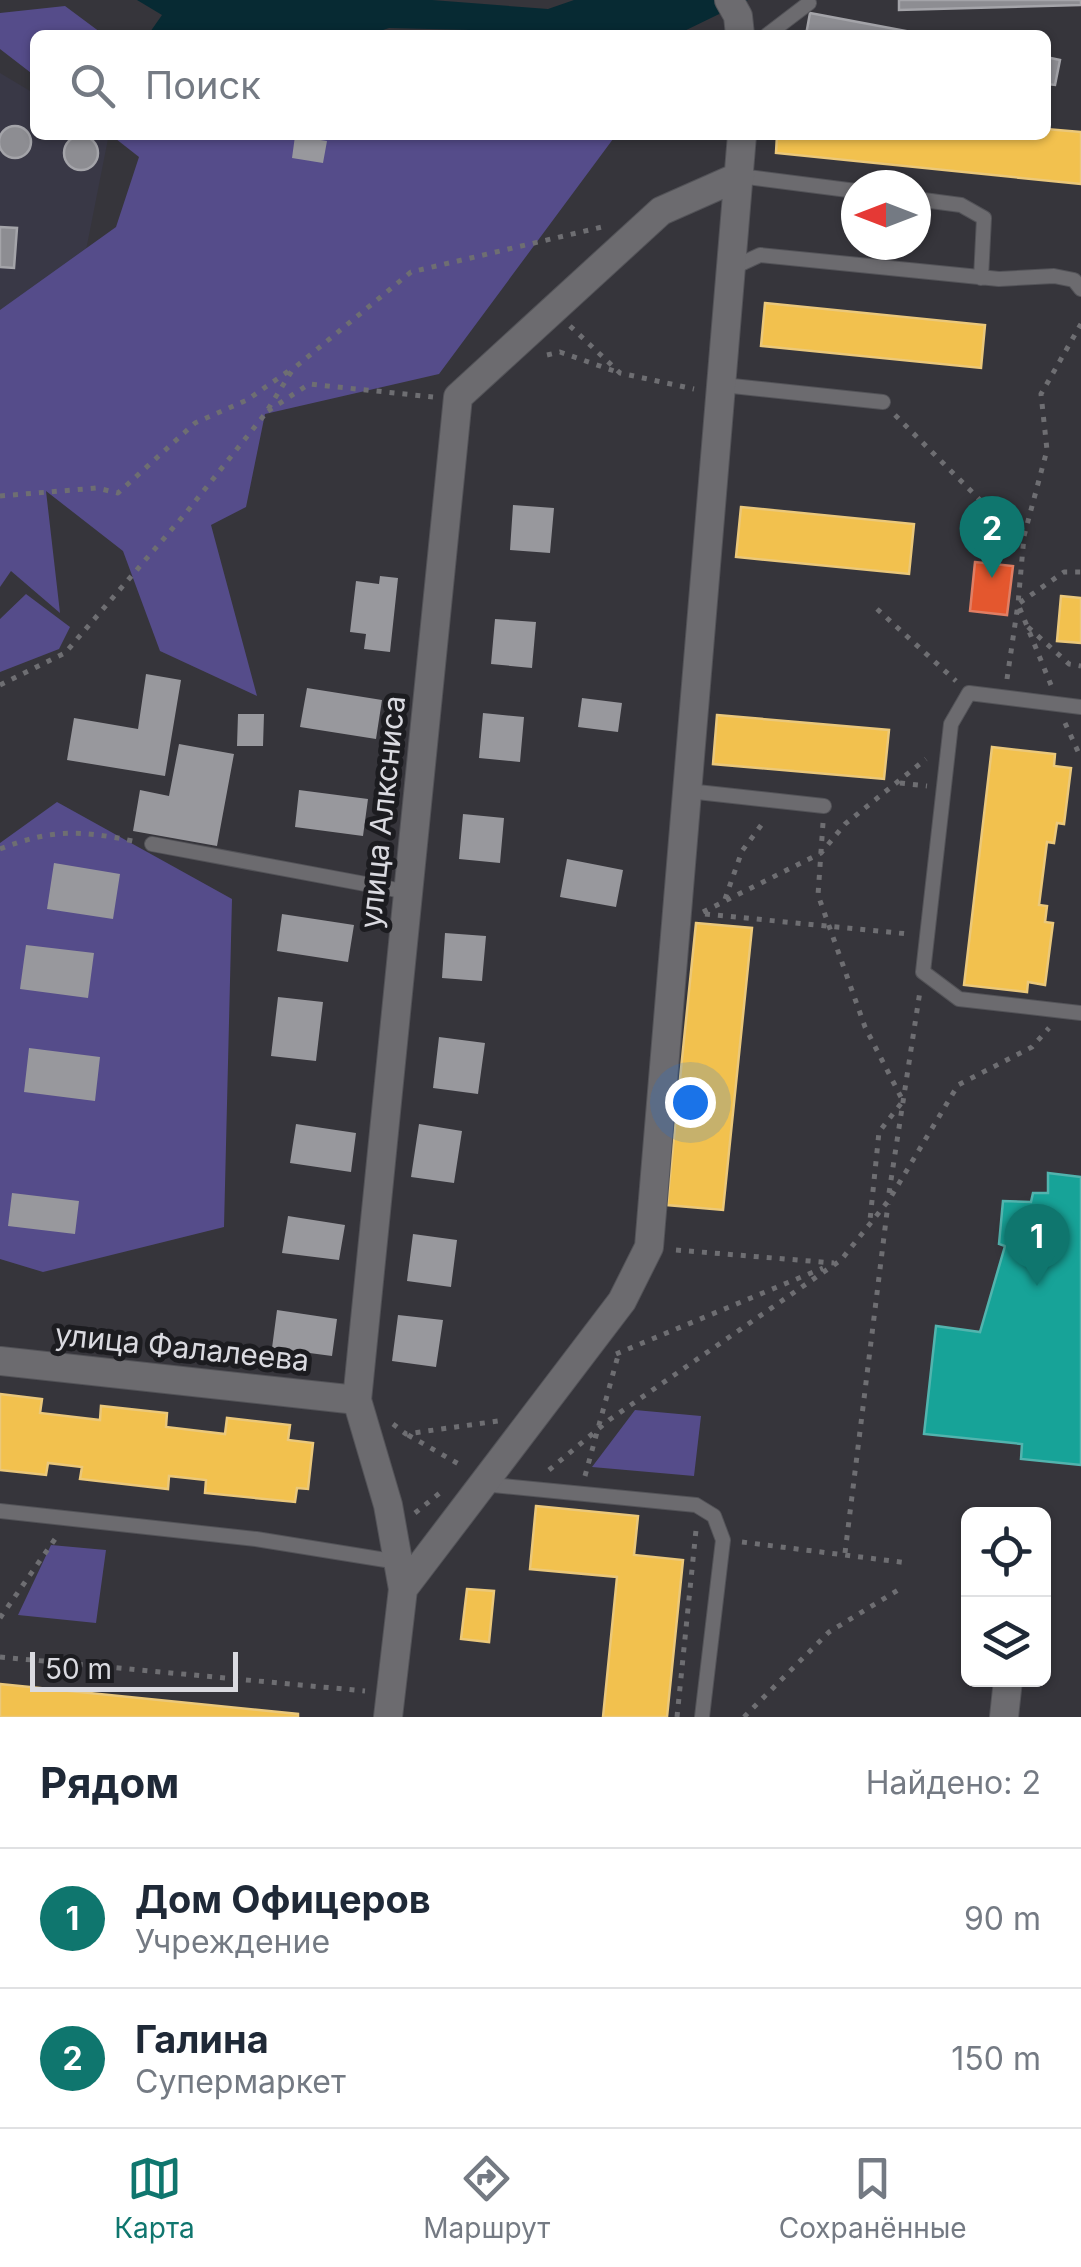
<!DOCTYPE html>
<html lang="ru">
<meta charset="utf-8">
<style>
:root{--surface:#fff;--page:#f2f2f3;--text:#1f2937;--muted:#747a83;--line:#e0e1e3;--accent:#0f766e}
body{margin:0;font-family:Inter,sans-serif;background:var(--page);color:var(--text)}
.controls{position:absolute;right:30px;bottom:30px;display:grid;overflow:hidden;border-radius:15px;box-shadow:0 2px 8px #0004}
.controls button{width:90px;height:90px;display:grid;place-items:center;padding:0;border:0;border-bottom:2px solid var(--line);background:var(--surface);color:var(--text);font:50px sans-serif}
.compass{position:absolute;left:841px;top:170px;width:90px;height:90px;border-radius:50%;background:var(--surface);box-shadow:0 2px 8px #0004;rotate:270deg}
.scale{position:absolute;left:30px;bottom:25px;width:208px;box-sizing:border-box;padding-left:10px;border:5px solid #dadae0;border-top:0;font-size:28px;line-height:35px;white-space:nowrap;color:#dadae0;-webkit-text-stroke:8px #1c1c20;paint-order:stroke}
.you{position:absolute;left:690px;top:1102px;width:35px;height:35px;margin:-25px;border:8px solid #fff;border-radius:50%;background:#1a73e8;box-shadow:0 0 0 15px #1a73e833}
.badge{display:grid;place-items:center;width:65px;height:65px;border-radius:50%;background:var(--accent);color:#fff;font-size:32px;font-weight:700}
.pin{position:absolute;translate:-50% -82px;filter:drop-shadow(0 2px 5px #0008)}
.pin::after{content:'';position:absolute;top:52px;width:35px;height:30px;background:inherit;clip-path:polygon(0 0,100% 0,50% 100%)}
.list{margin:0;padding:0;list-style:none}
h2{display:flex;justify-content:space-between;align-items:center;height:130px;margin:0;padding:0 40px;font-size:42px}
h2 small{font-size:32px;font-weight:400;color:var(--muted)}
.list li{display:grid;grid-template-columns:65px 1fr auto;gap:30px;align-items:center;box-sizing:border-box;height:140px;padding:0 40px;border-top:2px solid var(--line)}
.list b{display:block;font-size:38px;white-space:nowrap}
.list p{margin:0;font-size:32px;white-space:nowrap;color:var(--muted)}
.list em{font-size:32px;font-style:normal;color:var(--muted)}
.icon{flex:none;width:55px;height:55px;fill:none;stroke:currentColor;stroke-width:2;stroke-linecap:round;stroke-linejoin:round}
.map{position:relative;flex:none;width:1081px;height:1717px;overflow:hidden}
.search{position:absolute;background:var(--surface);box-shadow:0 2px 8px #0004;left:30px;right:30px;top:30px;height:110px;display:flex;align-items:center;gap:25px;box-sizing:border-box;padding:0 35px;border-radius:15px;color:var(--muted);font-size:38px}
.sheet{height:410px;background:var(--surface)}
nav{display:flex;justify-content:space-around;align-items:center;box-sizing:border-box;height:140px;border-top:2px solid var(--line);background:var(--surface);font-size:28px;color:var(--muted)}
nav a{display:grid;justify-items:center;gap:5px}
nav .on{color:var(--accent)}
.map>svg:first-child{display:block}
.built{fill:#393846}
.green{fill:#554c8a}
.water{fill:#072a33}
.homes{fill:#f2c14e;stroke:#ebc87a;stroke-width:2.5}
.shops{fill:#e4572e;stroke:#e17e63;stroke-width:2.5}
.public{fill:#17a398;stroke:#52b4ae;stroke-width:2.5}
.industry{fill:#8d8d92;stroke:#a4a4a9;stroke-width:2.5}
.building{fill:#98989d}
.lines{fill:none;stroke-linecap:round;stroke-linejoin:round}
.lane-casing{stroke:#535358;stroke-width:16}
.street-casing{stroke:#535358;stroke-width:30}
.path{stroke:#6e6e72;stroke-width:5;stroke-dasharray:5 8;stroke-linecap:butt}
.lane{stroke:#6c6b6f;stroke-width:14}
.street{stroke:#6c6b6f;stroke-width:28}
.labels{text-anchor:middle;stroke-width:10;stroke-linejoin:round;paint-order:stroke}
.street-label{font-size:30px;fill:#dadae0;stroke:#1c1c20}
</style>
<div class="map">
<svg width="1081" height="1717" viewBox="0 0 1081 1717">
<rect width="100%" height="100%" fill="#36353b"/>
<path class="built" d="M 0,73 L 35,94 L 35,135 L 108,139 L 76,301 L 0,352 Z"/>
<path class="green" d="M 65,6 L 104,35 L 35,35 L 35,76 L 0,49 L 0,13 Z
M 111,135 L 616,135 L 439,374 L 265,414 L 246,507 L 211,525 L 257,696 L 160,651 L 123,551 L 46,491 L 60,613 L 11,571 L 0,587 L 0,310 L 116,227 L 139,157 Z
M 26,594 L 70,627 L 59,649 L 0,672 L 0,619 Z
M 57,802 L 232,899 L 224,1227 L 43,1272 L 0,1259 L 0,843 Z
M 635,1410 L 701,1416 L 694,1476 L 592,1467 Z
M 51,1545 L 106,1550 L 96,1623 L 18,1615 Z"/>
<path class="water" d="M 137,0 L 432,0 L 548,9 L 574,0 L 748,0 L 676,35 L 389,28 L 368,35 L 148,35 L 162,15 Z"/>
<path class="homes" d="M 1046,129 L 1081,132 L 1081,184 L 776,153 L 777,135 L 1046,135 Z
M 765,303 L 985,325 L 981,368 L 761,346 Z
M 741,507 L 914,524 L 909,574 L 736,557 Z
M 1061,596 L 1081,598 L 1081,643 L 1057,641 Z
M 717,715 L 889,730 L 884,779 L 713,764 Z
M 992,747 L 1055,754 L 1054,766 L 1071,768 L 1064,824 L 1057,823 L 1054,843 L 1047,842 L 1039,905 L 1047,906 L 1045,922 L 1053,923 L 1045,985 L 1028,982 L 1027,992 L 964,985 Z
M 696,923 L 752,928 L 723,1210 L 667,1205 Z
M 0,1394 L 42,1399 L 40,1413 L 100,1420 L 101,1406 L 167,1413 L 166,1427 L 225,1434 L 227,1418 L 290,1425 L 288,1440 L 313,1443 L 308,1489 L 297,1488 L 295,1502 L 205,1493 L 206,1480 L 169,1476 L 168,1489 L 80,1479 L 82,1467 L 48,1463 L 46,1475 L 0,1470 Z
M 536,1506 L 638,1516 L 634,1555 L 683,1560 L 667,1717 L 603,1717 L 617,1577 L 530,1569 Z
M 467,1589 L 494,1591 L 489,1642 L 461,1639 Z
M 0,1684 L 298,1714 L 298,1717 L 0,1717 Z"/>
<path class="shops" d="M 975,562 L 1013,566 L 1007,615 L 970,611 Z"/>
<path class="public" d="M 1048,1173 L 1081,1177 L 1081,1465 L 1021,1459 L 1022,1444 L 924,1434 L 936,1326 L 980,1332 L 1005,1246 L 999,1244 L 1003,1201 L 1031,1202 L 1033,1193 L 1048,1193 Z"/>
<path class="industry" d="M 899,0 L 1081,0 L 1081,5 L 899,10 Z
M 810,13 L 927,35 L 806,35 Z
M 1046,57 L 1060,60 L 1055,85 L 1046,84 Z
M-1 142a16 16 0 1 1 32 0a16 16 0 1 1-32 0Z
M64 153a17 17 0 1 1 34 0a17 17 0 1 1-34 0Z
M 0,227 L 17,228 L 14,268 L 0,267 Z"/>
<path class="building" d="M 295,136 L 327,141 L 323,163 L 292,158 Z
M 513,505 L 554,508 L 550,553 L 510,550 Z
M 380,576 L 398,578 L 390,652 L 364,649 L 366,634 L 350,632 L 356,581 L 379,584 Z
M 495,619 L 536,622 L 532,668 L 491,664 Z
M 146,674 L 181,680 L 165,776 L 67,760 L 74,718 L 138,729 Z
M 307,688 L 382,700 L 376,739 L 300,727 Z
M 582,698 L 622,703 L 618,732 L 578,727 Z
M 483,713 L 524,717 L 520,762 L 479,758 Z
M 238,714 L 264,714 L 263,746 L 237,746 Z
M 179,744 L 234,754 L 217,846 L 133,831 L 140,790 L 169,796 Z
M 299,790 L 368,799 L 363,836 L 295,827 Z
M 463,814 L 504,818 L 500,863 L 459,859 Z
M 567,859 L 623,870 L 616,907 L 560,897 Z
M 54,863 L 120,874 L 113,919 L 47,909 Z
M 282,914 L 354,925 L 348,962 L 277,951 Z
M 445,933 L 486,936 L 482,981 L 442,978 Z
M 26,945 L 94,953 L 88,998 L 20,989 Z
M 278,997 L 323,1002 L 316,1061 L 271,1056 Z
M 439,1037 L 485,1043 L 478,1094 L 433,1088 Z
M 29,1048 L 100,1057 L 95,1101 L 24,1092 Z
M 296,1124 L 356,1133 L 351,1172 L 290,1163 Z
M 419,1124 L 462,1131 L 454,1183 L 411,1177 Z
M 12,1193 L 79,1201 L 75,1234 L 8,1226 Z
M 288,1216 L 345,1225 L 339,1260 L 282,1253 Z
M 413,1234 L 457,1240 L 451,1287 L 407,1281 Z
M 277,1310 L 337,1319 L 332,1356 L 272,1348 Z
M 398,1315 L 443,1320 L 436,1367 L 392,1361 Z"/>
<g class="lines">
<g class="lane-casing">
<path id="lane" d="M 767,35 L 809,3
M 740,176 L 856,191
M 916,199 L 961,205 L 984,218 L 981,278
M 732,268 L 760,255 L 999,279 L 1054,276 L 1074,280 L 1081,289
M 723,385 L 883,402
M 1081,707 L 969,693 L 951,724 L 923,972 L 959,999 L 1081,1013
M 688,791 L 824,806
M 152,844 L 408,892
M 483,1484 L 696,1505 L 714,1516 L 723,1540 L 702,1717
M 0,1511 L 256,1539 L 398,1562"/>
</g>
<g class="street-casing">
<path id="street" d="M 729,0 L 738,16 L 740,35
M 0,1361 L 357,1400
M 403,1589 L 622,1301 L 649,1247 L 742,135
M 388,1717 L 403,1589 L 388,1505 L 357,1400 L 458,397 L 661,211 L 740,176
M 1004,1717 L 1008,1680"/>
</g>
<path class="path" d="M 570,326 L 620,373 L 694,389
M 547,355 L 560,352 L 617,372
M 268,411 L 309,384 L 433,397
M 895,415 L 1022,542
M 0,496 L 97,488 L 118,493 L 195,423 L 247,400 L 290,370
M 877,609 L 956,681
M 1028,627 L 1069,664 L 1081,666
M 1007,679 L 1018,604 L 1064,572 L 1081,572
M 0,685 L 65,653 L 185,514 L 265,414 L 293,369 L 411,272 L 602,227
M 1051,685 L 1018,604 L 1024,536 L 1047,450 L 1041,394 L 1081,324
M 1065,723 L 1081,758
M 900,783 L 927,786
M 823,823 L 818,895 L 865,1027 L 903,1101 L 879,1132 L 870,1220
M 0,849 C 52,829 79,830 133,841
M 725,899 L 742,851 L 765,820
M 703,912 L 821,853 L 845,824 L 926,759
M 705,914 L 908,934
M 889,1193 L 920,991
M 676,1250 L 834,1263
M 616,1354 L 823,1268
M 393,1424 L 406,1434 L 498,1421
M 408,1435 L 464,1467
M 549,1470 L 609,1420 L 841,1260 L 889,1200 L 958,1085 L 1032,1047 L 1049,1028
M 585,1476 L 619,1352
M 415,1513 L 441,1492
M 742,1542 L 908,1563
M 845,1553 L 888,1204
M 0,1618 L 55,1539
M 0,1657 L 365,1691
M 677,1717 L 696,1530
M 744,1717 L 829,1632 L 903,1587"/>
<use href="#lane" class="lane"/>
<use href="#street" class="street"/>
</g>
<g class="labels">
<g class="street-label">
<text transform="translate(383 812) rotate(-84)" y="10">улица Алксниса</text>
<text transform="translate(182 1348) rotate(6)" y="10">улица Фалалеева</text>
</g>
</g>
</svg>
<div class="controls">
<button><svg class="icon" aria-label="locate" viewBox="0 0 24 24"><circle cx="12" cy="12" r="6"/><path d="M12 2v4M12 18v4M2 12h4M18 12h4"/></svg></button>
<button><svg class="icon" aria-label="layers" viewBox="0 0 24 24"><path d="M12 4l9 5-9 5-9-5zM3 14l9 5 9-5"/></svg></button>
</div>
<svg class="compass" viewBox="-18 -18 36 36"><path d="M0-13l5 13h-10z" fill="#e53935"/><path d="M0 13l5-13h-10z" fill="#747a83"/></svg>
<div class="scale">50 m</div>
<div class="you"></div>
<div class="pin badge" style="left:1037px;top:1286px">1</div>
<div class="pin badge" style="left:992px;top:578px">2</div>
<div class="search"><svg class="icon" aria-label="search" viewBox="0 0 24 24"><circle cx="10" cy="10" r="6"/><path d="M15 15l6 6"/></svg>Поиск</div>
</div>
<section class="sheet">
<h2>Рядом<small>Найдено: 2</small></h2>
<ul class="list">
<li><span class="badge">1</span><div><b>Дом Офицеров</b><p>Учреждение</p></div><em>90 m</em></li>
<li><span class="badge">2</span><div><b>Галина</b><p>Супермаркет</p></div><em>150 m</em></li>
</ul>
</section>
<nav>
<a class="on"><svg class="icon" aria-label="map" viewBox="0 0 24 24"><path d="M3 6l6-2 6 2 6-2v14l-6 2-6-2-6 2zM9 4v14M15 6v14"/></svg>Карта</a>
<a><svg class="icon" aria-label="directions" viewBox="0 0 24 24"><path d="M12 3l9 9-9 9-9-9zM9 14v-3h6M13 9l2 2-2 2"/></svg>Маршрут</a>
<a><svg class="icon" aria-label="saved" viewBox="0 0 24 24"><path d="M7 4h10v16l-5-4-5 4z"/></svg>Сохранённые</a>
</nav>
